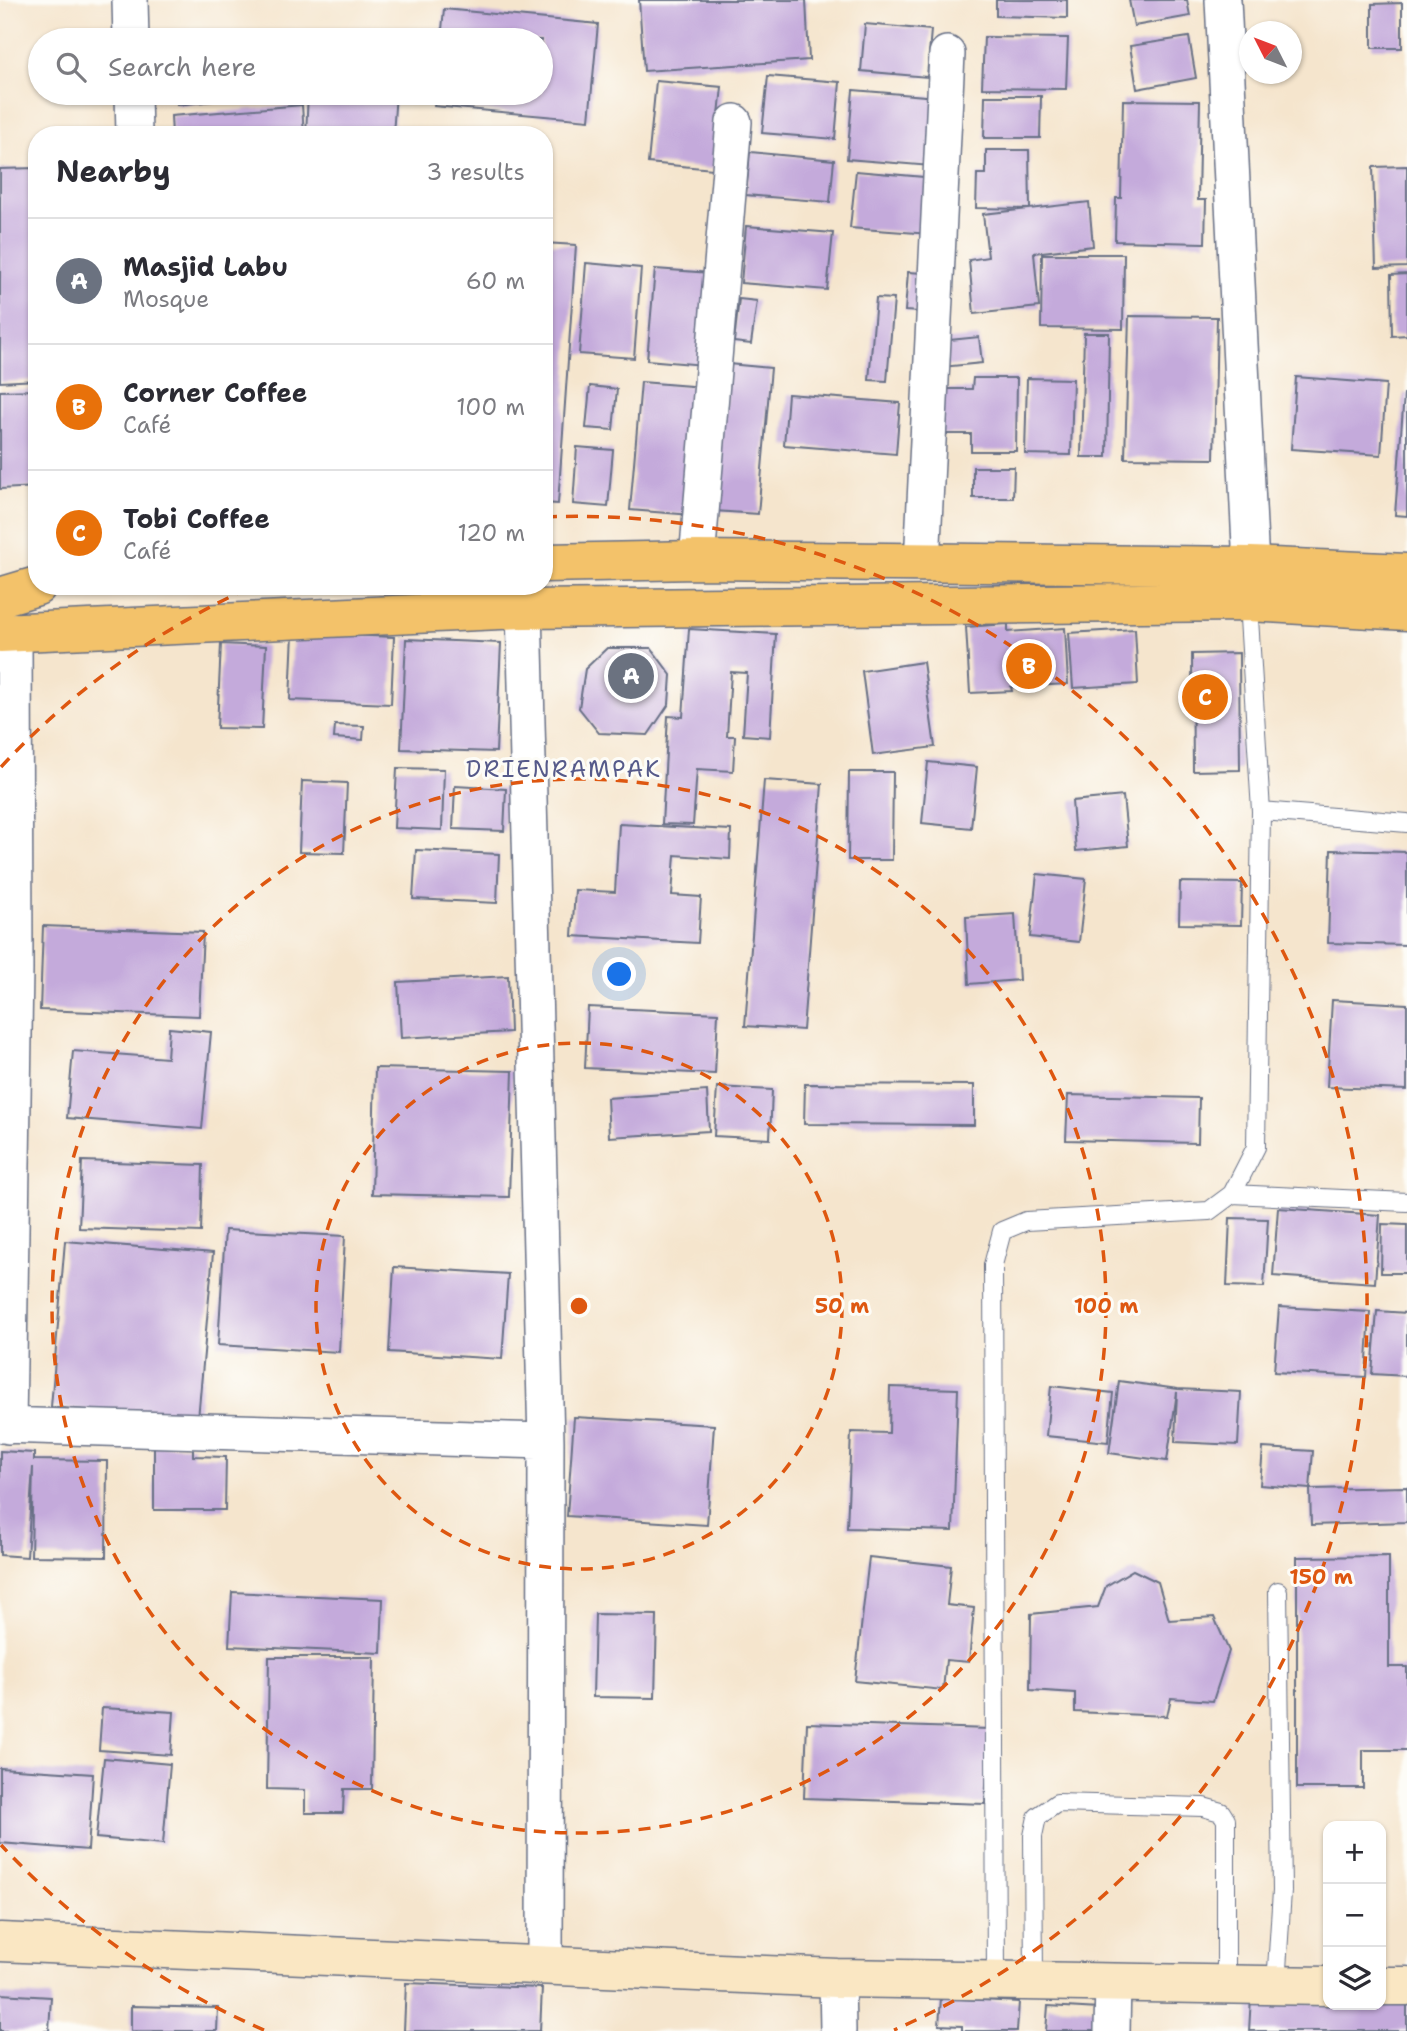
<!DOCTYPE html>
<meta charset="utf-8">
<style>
:root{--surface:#fff;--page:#f7f7f7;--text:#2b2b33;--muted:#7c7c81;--line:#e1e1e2;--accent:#b45309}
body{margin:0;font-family:"Shantell Sans",sans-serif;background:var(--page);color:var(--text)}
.controls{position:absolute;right:21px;bottom:21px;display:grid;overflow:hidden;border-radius:14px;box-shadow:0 2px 5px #0004}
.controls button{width:63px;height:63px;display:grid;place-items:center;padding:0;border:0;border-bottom:2px solid var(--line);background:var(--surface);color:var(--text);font:35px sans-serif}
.compass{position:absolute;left:1239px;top:21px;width:63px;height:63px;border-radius:50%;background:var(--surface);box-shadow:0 2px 5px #0004;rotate:312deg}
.you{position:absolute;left:620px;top:975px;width:24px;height:24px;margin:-18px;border:5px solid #fff;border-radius:50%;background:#1a73e8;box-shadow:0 0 0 10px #1a73e833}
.badge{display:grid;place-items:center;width:46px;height:46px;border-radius:50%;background:var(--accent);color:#fff;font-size:23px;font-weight:700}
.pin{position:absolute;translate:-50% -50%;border:4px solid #fff;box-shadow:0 2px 7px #0006}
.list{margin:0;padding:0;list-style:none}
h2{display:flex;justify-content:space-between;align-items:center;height:91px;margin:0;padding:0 28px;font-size:30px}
h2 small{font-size:23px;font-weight:400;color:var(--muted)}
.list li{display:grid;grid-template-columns:46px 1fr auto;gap:21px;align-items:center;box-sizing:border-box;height:126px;padding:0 28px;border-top:2px solid var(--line)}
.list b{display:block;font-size:26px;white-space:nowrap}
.list p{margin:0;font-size:23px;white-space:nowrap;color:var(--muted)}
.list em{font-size:23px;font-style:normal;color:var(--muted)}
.icon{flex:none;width:38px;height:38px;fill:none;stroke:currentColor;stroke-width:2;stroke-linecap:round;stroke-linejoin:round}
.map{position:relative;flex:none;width:1407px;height:2031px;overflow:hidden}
.search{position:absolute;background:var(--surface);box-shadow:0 2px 5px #0004;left:28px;top:28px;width:525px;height:77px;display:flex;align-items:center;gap:18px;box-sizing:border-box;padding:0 24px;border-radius:38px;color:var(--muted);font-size:26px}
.panel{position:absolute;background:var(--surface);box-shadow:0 2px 5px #0004;left:28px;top:126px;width:525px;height:469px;border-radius:28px}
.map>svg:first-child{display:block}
.building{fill:#c4aadb}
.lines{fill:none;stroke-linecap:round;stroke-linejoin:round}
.lane-casing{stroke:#676f85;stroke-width:20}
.street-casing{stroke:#676f85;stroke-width:38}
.secondary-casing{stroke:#676f85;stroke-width:41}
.highway-casing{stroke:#676f85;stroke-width:41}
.lane{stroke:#fff;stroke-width:18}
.street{stroke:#fff;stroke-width:35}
.secondary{stroke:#fae7c3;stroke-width:38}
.highway{stroke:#f3c26a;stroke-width:38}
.ring{fill:none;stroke:#de5710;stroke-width:3.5;stroke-dasharray:12 9}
.labels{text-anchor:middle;stroke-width:6;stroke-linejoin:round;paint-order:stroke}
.quarter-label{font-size:23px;letter-spacing:2px;fill:#565a8a;stroke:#fdfcf7}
.centre{fill:#de5710;stroke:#fdfcf7;stroke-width:3.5}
.ring-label{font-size:21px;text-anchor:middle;font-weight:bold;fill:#de5710;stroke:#fdfcf7;stroke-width:6;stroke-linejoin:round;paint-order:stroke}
</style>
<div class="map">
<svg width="1407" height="2031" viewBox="0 0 1407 2031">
<rect width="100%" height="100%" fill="#fdfcf7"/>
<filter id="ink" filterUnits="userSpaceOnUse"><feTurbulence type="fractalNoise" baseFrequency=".0143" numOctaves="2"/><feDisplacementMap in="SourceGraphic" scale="14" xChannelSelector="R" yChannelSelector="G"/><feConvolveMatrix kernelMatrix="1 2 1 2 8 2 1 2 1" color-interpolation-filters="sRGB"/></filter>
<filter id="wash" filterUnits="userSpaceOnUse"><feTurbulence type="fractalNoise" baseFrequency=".00686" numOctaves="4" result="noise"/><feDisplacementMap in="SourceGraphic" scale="28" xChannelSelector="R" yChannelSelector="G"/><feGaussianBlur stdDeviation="1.57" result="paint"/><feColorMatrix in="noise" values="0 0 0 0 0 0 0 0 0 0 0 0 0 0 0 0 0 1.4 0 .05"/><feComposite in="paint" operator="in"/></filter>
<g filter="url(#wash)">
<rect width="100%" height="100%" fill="#f5e5cd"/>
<g id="blocks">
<path class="building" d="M 639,0 L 806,0 L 809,60 L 644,71 Z
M 996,0 L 1067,0 L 1067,18 L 996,16 Z
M 1129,0 L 1187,0 L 1190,16 L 1134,26 Z
M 1402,3 L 1402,48 L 1372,48 L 1372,4 Z
M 444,9 L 598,24 L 589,120 L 434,106 L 436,93 L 541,93 L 541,40 L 441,40 Z
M 865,24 L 931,30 L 927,77 L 861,71 Z
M 984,37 L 1068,38 L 1066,89 L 982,88 Z
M 1189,37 L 1196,78 L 1137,89 L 1130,46 Z
M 768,76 L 840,82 L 835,139 L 762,133 Z
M 656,81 L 722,87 L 713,169 L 648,163 Z
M 853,90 L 937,97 L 931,166 L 847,159 Z
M 176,93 L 270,93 L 270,95 L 177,105 Z
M 308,93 L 396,93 L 393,135 L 306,135 Z
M 985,96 L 1041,96 L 1040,138 L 984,138 Z
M 1123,100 L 1200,101 L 1198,200 L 1206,200 L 1205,243 L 1115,241 L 1116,198 L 1121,198 Z
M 302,105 L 304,135 L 172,135 L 171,116 Z
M 986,150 L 1029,150 L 1030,209 L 1089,202 L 1093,246 L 1034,253 L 1039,307 L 974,314 L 969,260 L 988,257 L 983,214 L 1029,209 L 976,208 L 977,174 L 986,174 Z
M 750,152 L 834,160 L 830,202 L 746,195 Z
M 1407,166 L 1407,267 L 1376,268 L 1373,167 Z
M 37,168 L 37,380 L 0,382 L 0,169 Z
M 856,171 L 935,178 L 930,234 L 850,228 Z
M 746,226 L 833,233 L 827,290 L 741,283 Z
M 544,243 L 576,245 L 558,504 L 544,503 Z
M 1042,254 L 1124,254 L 1123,329 L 1041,328 Z
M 586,263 L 641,268 L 634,358 L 579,354 Z
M 655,269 L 711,273 L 704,365 L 647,360 Z
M 908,272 L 923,273 L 919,312 L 905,311 Z
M 1407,274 L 1407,335 L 1392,336 L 1391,275 Z
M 876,298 L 894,299 L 887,381 L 869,380 Z
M 739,299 L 757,301 L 751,344 L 734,342 Z
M 1129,316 L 1217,317 L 1214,459 L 1125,458 Z
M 1084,333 L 1109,333 L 1107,457 L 1081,457 Z
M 979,337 L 982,363 L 942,367 L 940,341 Z
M 728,364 L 771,368 L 758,514 L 715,511 Z
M 1296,377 L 1386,384 L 1381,455 L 1291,449 Z
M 973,378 L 1017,378 L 1016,451 L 971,451 L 971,434 L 936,434 L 937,389 L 972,389 Z
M 1027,378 L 1073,379 L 1071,455 L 1025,454 Z
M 641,382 L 703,387 L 692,515 L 630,510 Z
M 590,386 L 617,389 L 613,430 L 586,428 Z
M 37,390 L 37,487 L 0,489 L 0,391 Z
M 788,394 L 900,403 L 896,454 L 784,445 Z
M 1404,394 L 1407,394 L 1407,516 L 1395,515 Z
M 577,447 L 613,450 L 608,507 L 573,504 Z
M 973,467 L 1014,467 L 1013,498 L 973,498 Z
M 1008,624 L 1008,632 L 1065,628 L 1068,684 L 1011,687 L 1012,691 L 970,693 L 966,627 Z
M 689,629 L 776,634 L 770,737 L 743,735 L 747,673 L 731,672 L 727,736 L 735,736 L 733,771 L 697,769 L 693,825 L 662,824 L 668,716 L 683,717 Z
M 1135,629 L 1138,684 L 1073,688 L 1069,633 Z
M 293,633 L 394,637 L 391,704 L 290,700 Z
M 406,639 L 501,643 L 496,752 L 401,749 Z
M 221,644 L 266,646 L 262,729 L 217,728 Z
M 607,648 L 651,648 L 671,675 L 669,704 L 648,735 L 599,733 L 579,708 L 585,669 Z
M 1239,653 L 1240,770 L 1193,771 L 1192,654 Z
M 923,662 L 935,747 L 873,755 L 862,671 Z
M 335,725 L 364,726 L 363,740 L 334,738 Z
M 928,762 L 977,767 L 971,828 L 922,823 Z
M 397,768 L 444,769 L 442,830 L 394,828 Z
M 849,772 L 893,772 L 892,860 L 848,860 Z
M 764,780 L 822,784 L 803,1030 L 745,1026 Z
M 302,781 L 347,783 L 344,853 L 299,852 Z
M 455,786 L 506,789 L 504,831 L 453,829 Z
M 1123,796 L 1128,846 L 1076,851 L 1072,801 Z
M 619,824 L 731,830 L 730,859 L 675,855 L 672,895 L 701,897 L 698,943 L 572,936 L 575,890 L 615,892 Z
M 416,850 L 499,854 L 497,903 L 413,899 Z
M 1331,850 L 1407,852 L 1407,945 L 1328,943 Z
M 1037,874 L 1086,879 L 1079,942 L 1030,937 Z
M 1180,882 L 1242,883 L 1241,925 L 1179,924 Z
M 1015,914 L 1019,980 L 969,984 L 966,917 Z
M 43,926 L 203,932 L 199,1016 L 40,1010 Z
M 508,976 L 510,1032 L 401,1038 L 398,982 Z
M 1332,1000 L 1407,1004 L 1407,1090 L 1327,1087 Z
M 588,1007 L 718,1013 L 715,1074 L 585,1068 Z
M 169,1028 L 211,1032 L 202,1129 L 67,1118 L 73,1051 L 167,1058 Z
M 375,1068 L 513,1071 L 509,1197 L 372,1194 Z
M 805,1084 L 974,1085 L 974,1125 L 804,1124 Z
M 717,1087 L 772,1090 L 770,1139 L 714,1136 Z
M 707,1091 L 709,1131 L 609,1137 L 607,1098 Z
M 1068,1095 L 1199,1098 L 1198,1143 L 1066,1140 Z
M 82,1161 L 203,1165 L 201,1232 L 79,1228 Z
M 1278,1208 L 1380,1215 L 1375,1283 L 1273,1276 Z
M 1230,1218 L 1268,1219 L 1264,1287 L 1227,1286 Z
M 1382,1224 L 1407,1225 L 1407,1273 L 1381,1273 Z
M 225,1230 L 345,1236 L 339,1352 L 218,1345 Z
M 65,1241 L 213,1253 L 198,1419 L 51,1407 Z
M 394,1267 L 508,1274 L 502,1359 L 389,1352 Z
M 1279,1307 L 1370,1312 L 1366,1377 L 1274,1372 Z
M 1377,1311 L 1407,1313 L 1407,1376 L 1372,1374 Z
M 1119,1381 L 1178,1389 L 1241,1392 L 1238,1445 L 1175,1442 L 1177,1392 L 1167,1461 L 1109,1453 Z
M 1051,1386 L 1113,1393 L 1108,1442 L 1046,1436 Z
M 890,1387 L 958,1389 L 953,1531 L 847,1528 L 851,1432 L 889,1433 Z
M 574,1417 L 714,1425 L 707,1525 L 567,1516 Z
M 154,1446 L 193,1446 L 193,1456 L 226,1457 L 225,1510 L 154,1510 Z
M 1263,1448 L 1313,1451 L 1310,1489 L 1260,1485 Z
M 0,1451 L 34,1453 L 34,1460 L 107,1461 L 106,1557 L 31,1556 L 33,1467 L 27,1557 L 0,1555 Z
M 1407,1487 L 1407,1522 L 1311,1525 L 1310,1489 Z
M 1389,1556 L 1389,1667 L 1407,1667 L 1407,1750 L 1363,1750 L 1363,1788 L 1297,1788 L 1297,1557 Z
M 869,1557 L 951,1566 L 947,1605 L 974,1608 L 969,1662 L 946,1660 L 943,1690 L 855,1681 Z
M 1133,1570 L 1158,1582 L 1169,1620 L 1214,1617 L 1229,1651 L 1213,1701 L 1171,1698 L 1167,1716 L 1075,1712 L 1075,1693 L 1030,1690 L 1031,1614 L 1098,1607 L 1106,1586 Z
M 232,1592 L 383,1599 L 381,1653 L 229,1646 Z
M 595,1614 L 657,1615 L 655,1698 L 593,1697 Z
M 269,1657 L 374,1657 L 372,1789 L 344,1789 L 343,1813 L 305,1813 L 305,1790 L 267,1789 Z
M 102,1708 L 174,1712 L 171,1755 L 99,1750 Z
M 807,1723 L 989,1729 L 985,1804 L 804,1798 Z
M 104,1758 L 170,1764 L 163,1844 L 96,1838 Z
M 0,1768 L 93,1774 L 88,1850 L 0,1843 Z
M 406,1983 L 542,1988 L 540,2031 L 404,2031 Z
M 0,1994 L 51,1997 L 49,2031 L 0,2031 Z
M 1251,1997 L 1328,2005 L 1381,2005 L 1407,2002 L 1407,2031 L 1249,2031 Z
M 941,1998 L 1019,2002 L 1017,2031 L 962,2031 L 962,2026 L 939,2025 Z
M 131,2006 L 218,2008 L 217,2031 L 131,2031 Z
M 1048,2006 L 1099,2009 L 1098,2031 L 1046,2031 Z"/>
</g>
</g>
<g filter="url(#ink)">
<use href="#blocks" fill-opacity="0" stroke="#676f85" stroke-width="2"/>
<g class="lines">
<g class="lane-casing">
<path id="lane" d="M 1261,811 L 1407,823
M 1232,1194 L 1407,1202
M 996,1981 L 993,1265 L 1002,1231 L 1026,1221 L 1209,1211 L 1232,1194 L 1256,1147 L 1261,811 L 1248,602
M 1034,1981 L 1033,1836 L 1037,1817 L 1057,1803 L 1203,1807 L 1221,1812 L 1226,1820 L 1226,1985
M 1276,1985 L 1282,1891 L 1278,1591"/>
</g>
<g class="street-casing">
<path id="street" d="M 130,0 L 131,40
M 1223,0 L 1251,566
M 133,93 L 134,135
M 697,560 L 734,122
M 922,563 L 947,54
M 524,609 L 546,1441 L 545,1966
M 0,1425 L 546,1441
M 8,1426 L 15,969 L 14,631
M 837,1978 L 838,2031
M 1112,2031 L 1113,1982"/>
</g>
<g class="secondary-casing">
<path id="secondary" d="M 0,1942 L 837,1978 L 1328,1986
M 1381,1986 L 1407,1986"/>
</g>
<g class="highway-casing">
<path id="highway" d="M 544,563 L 697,560 L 1251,566 L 1407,573
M 0,597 L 37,586
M 0,633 L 524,609 L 1248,602 L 1407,611"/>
</g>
<use href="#lane" class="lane"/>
<use href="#street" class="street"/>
<use href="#secondary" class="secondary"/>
<use href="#highway" class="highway"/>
</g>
</g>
<g class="ring">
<circle cx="579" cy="1306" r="263"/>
<circle cx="579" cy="1306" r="527"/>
<path d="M264 2030A790 790 0 0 1 1 1845M1 767A790 790 0 0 1 251 587M545 517A790 790 0 0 1 894 2030"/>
</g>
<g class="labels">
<g class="quarter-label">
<text x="564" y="777">DRIENRAMPAK</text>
</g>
</g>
<circle cx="579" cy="1306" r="10" class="centre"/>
<g class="ring-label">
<text x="842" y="1313">50 m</text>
<text x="1106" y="1313">100 m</text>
<text x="1321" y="1584">150 m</text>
</g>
</svg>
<div class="controls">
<button>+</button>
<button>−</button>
<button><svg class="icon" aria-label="layers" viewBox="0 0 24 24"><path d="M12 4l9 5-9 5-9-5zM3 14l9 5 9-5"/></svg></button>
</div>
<svg class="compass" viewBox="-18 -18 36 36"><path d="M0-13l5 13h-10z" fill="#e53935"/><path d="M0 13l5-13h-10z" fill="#7c7c81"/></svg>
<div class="you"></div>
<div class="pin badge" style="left:631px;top:676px;background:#6b7280">A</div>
<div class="pin badge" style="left:1029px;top:666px;background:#e8710a">B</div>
<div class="pin badge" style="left:1205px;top:697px;background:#e8710a">C</div>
<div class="search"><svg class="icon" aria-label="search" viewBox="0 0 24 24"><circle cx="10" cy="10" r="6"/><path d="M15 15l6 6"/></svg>Search here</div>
<section class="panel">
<h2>Nearby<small>3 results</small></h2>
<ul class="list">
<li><span class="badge" style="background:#6b7280">A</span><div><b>Masjid Labu</b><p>Mosque</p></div><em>60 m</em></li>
<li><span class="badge" style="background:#e8710a">B</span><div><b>Corner Coffee</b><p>Café</p></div><em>100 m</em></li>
<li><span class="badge" style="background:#e8710a">C</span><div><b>Tobi Coffee</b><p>Café</p></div><em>120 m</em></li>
</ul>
</section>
</div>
